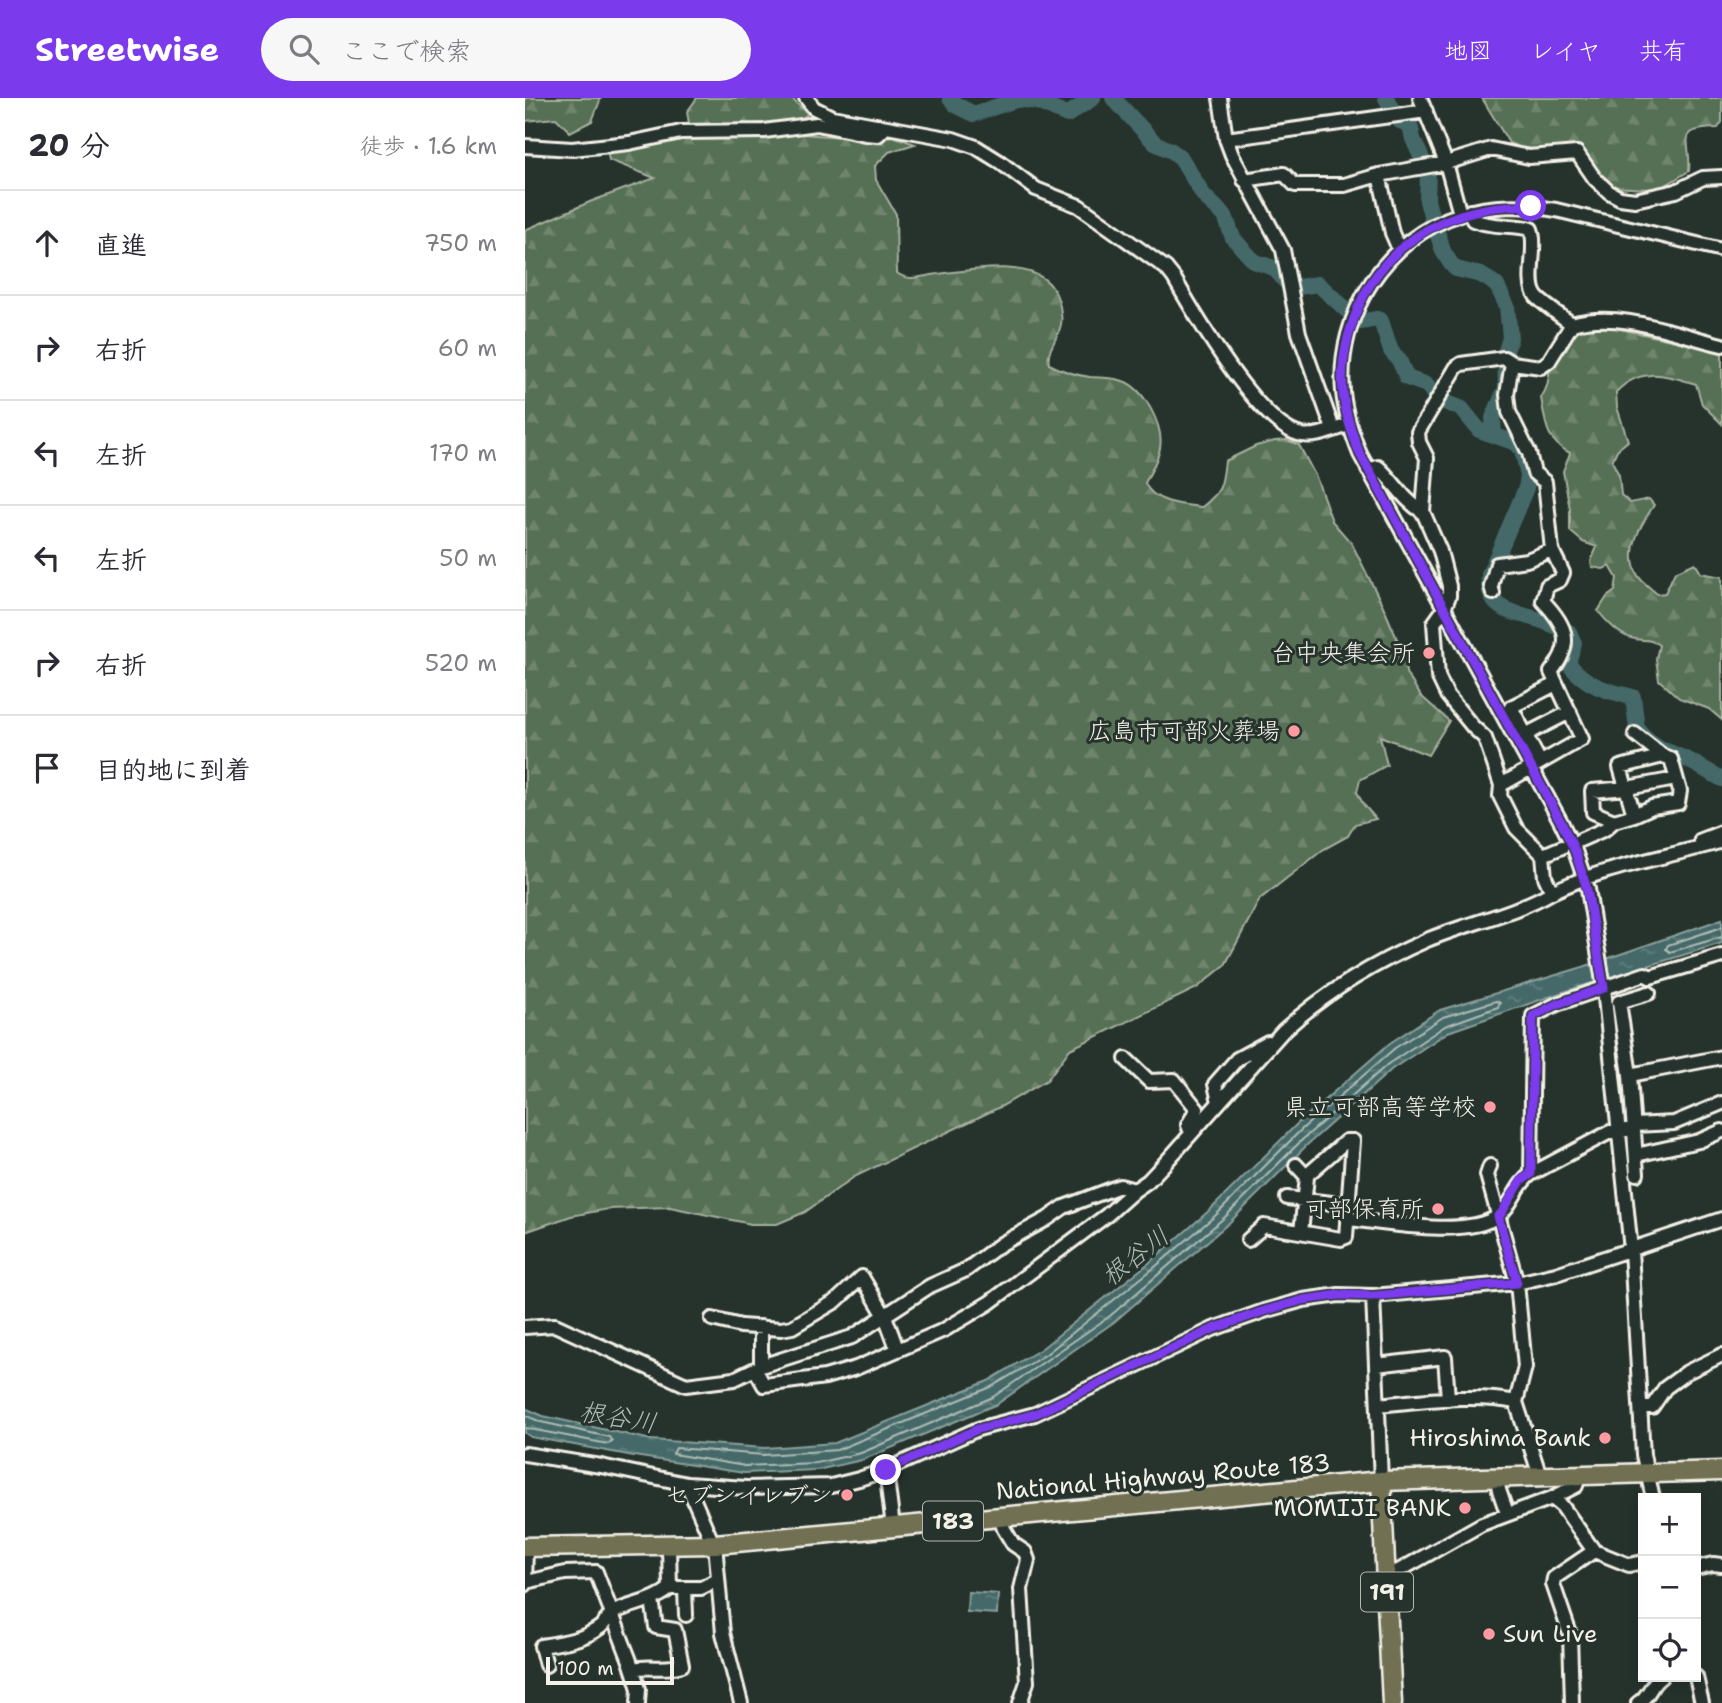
<!DOCTYPE html>
<html lang="ja">
<meta charset="utf-8">
<style>
:root{--surface:#fff;--page:#f7f7f7;--text:#2b2b33;--muted:#7c7c81;--line:#e1e1e2;--accent:#7c3aed}
body{margin:0;font-family:"Shantell Sans","Klee One",sans-serif;background:var(--page);color:var(--text)}
.controls{position:absolute;right:21px;bottom:21px;display:grid;overflow:hidden;border-radius:0px;box-shadow:0 4px 18px #0003}
.controls button{width:63px;height:63px;display:grid;place-items:center;padding:0;border:0;border-bottom:2px solid var(--line);background:var(--surface);color:var(--text);font:35px sans-serif}
.scale{position:absolute;left:21px;bottom:18px;width:128px;box-sizing:border-box;padding-left:7px;border:4px solid #f4f1e8;border-top:0;font-size:19px;line-height:24px;white-space:nowrap;color:#f4f1e8;-webkit-text-stroke:5px #26332d;paint-order:stroke}
.stop{position:absolute;width:21px;height:21px;margin:-16px;border:5px solid #7c3aed;border-radius:50%;background:#fff}
.stop.end{background:#7c3aed;border-color:#fff;box-shadow:0 2px 7px #0008}
.list{margin:0;padding:0;list-style:none}
h2{display:flex;justify-content:space-between;align-items:center;height:91px;margin:0;padding:0 28px;font-size:30px}
h2 small{font-size:23px;font-weight:400;color:var(--muted)}
.list li{display:grid;grid-template-columns:46px 1fr auto;gap:21px;align-items:center;box-sizing:border-box;height:105px;padding:0 28px;border-top:2px solid var(--line)}
.list b{display:block;font-size:26px;white-space:nowrap}
.list em{font-size:23px;font-style:normal;color:var(--muted)}
.icon{flex:none;width:38px;height:38px;fill:none;stroke:currentColor;stroke-width:2;stroke-linecap:round;stroke-linejoin:round}
.map{position:relative;flex:none;width:1197px;height:1605px;overflow:hidden}
header{display:flex;align-items:center;gap:42px;box-sizing:border-box;height:98px;padding:0 35px;background:var(--accent);color:#fff}
header strong{font-size:33px}
nav{display:flex;gap:38px;margin-inline-start:auto;font-size:24px}
.search{width:490px;height:63px;background:var(--page);display:flex;align-items:center;gap:18px;box-sizing:border-box;padding:0 24px;border-radius:38px;color:var(--muted);font-size:26px}
main{display:flex}
aside{flex:1;background:var(--surface)}
.map>svg:first-child{display:block}
.forest{fill:url(#forest-firs);stroke:#a6b09e;stroke-width:2}
.water{fill:url(#water-ripples);stroke:#8a9f9b;stroke-width:2}
.lines{fill:none;stroke-linecap:round;stroke-linejoin:round}
.shore{stroke:#aebbb5;stroke-width:2}
.river{stroke:#446968;stroke-width:16}
.minor-casing{stroke:#f4f1e8;stroke-width:18}
.highway-casing{stroke:#f4f1e8;stroke-width:23}
.minor{stroke:#26332d;stroke-width:12}
.highway{stroke:#716f52;stroke-width:18}
.route{stroke:#7c3aed;stroke-width:9}
.poi-dot{fill:#ff9aa2;stroke:#26332d;stroke-width:2.5}
.labels{text-anchor:middle;stroke-width:6;stroke-linejoin:round;paint-order:stroke}
.shield{fill:#26332d;stroke:#b6b8b0;stroke-width:2}
.shield-label{font-size:23px;font-weight:bold;fill:#f4f1e8}
.poi-label{font-size:24px;fill:#f4f1e8;stroke:#26332d;text-anchor:end}
.street-label{font-size:24px;fill:#f4f1e8;stroke:#26332d}
.water-label{font-size:26px;font-style:italic;fill:#aebbb5;stroke:#26332d}
</style>
<header>
<strong>Streetwise</strong>
<div class="search"><svg class="icon" aria-label="search" viewBox="0 0 24 24"><circle cx="10" cy="10" r="6"/><path d="M15 15l6 6"/></svg>ここで検索</div>
<nav><a>地図</a><a>レイヤ</a><a>共有</a></nav>
</header>
<main>
<aside>
<h2>20 分<small>徒歩 · 1.6 km</small></h2>
<ul class="list">
<li><svg class="icon" aria-label="ahead" viewBox="0 0 24 24"><path d="M12 20V5M6 11l6-6 6 6"/></svg><div><b>直進</b></div><em>750 m</em></li>
<li><svg class="icon" aria-label="right" viewBox="0 0 24 24"><path d="M7 20v-9h11M14 6l5 5-5 5"/></svg><div><b>右折</b></div><em>60 m</em></li>
<li><svg class="icon" aria-label="left" viewBox="0 0 24 24"><path d="M17 20v-9H6M10 6l-5 5 5 5"/></svg><div><b>左折</b></div><em>170 m</em></li>
<li><svg class="icon" aria-label="left" viewBox="0 0 24 24"><path d="M17 20v-9H6M10 6l-5 5 5 5"/></svg><div><b>左折</b></div><em>50 m</em></li>
<li><svg class="icon" aria-label="right" viewBox="0 0 24 24"><path d="M7 20v-9h11M14 6l5 5-5 5"/></svg><div><b>右折</b></div><em>520 m</em></li>
<li><svg class="icon" aria-label="arrive" viewBox="0 0 24 24"><path d="M6 21V4h12l-3 4 3 4H6"/></svg><div><b>目的地に到着</b></div></li>
</ul>
</aside>
<div class="map">
<svg width="1197" height="1605" viewBox="0 0 1197 1605">
<defs>
<pattern id="forest-firs" width="22" height="20" patternUnits="userSpaceOnUse" patternTransform="scale(1.75)"><rect width="22" height="20" fill="#577055"/><path d="M5 1l3.5 6h-7zM16 11l3.5 6h-7z" fill="#70856d"/></pattern>
<pattern id="water-ripples" width="26" height="14" patternUnits="userSpaceOnUse" patternTransform="scale(1.75)"><rect width="26" height="14" fill="#446968"/><path d="M2 4q2-2 4 0t4 0M15 11q2-2 4 0t4 0" fill="none" stroke="#607f7e"/></pattern>
</defs>
<rect width="100%" height="100%" fill="#26332d"/>
<filter id="ink" filterUnits="userSpaceOnUse"><feTurbulence type="fractalNoise" baseFrequency=".0143" numOctaves="2"/><feDisplacementMap in="SourceGraphic" scale="14" xChannelSelector="R" yChannelSelector="G"/><feConvolveMatrix kernelMatrix="1 2 1 2 8 2 1 2 1" color-interpolation-filters="sRGB"/></filter>
<g filter="url(#ink)">
<path class="forest" d="M 0,0 L 76,0 L 67,23 L 45,34 L 31,20 L 0,23 Z
M 172,0 L 266,0 L 283,16 L 274,22 L 165,31 L 162,14 Z
M 957,0 L 1197,0 L 1197,24 L 1193,30 C 1148,31 1167,42 1164,73 L 1136,90 L 1122,91 L 1089,89 L 1074,79 L 1052,53 L 996,50 L 984,45 Z
M 277,36 L 344,41 L 368,38 L 390,46 L 364,54 L 350,68 L 351,82 L 371,116 L 372,175 C 385,185 399,177 414,176 C 444,172 508,160 527,189 C 534,198 539,220 535,230 C 532,242 521,253 524,266 C 537,273 550,277 565,279 C 576,280 588,279 598,283 C 619,290 639,328 635,350 C 633,362 625,375 620,385 C 628,405 658,407 677,409 C 697,393 697,388 700,363 L 731,348 L 750,343 L 762,342 L 774,347 L 791,379 L 807,423 L 827,446 L 858,508 L 879,557 L 881,575 L 896,598 L 924,623 L 903,657 L 855,638 L 862,667 L 835,682 L 832,694 L 838,706 L 851,721 L 830,726 L 823,738 L 799,751 L 735,801 L 700,867 L 672,890 L 545,951 L 522,982 L 477,1008 L 329,1079 L 280,1114 L 252,1126 L 226,1126 L 145,1109 L 83,1111 L 46,1118 L 0,1134 L 0,132 L 67,103 L 130,80 L 84,62 L 83,56 L 88,52 L 167,40 Z
M 1076,227 L 1197,253 L 1197,326 L 1177,306 L 1171,286 C 1140,277 1116,268 1091,294 L 1092,309 L 1103,343 L 1092,352 L 1087,363 L 1094,377 L 1096,397 L 1105,405 L 1124,401 L 1129,407 C 1116,427 1100,451 1112,476 C 1115,483 1126,490 1132,496 L 1140,495 L 1150,474 L 1170,465 L 1176,475 L 1197,479 L 1197,622 L 1184,611 L 1154,600 L 1134,582 L 1131,561 L 1134,547 C 1122,539 1118,544 1106,540 C 1094,537 1080,522 1073,513 L 1082,499 L 1090,493 L 1092,480 L 1085,468 L 1078,471 L 1067,469 L 1066,463 L 1072,449 L 1058,444 L 1045,433 L 1045,411 L 1038,373 L 1045,355 C 1020,343 1021,325 1016,300 C 1026,285 1022,277 1027,263 C 1036,240 1053,229 1076,227 Z"/>
<path class="water" d="M 1197,821 L 1197,845 L 1035,895 L 923,934 L 867,971 L 782,1047 L 705,1124 L 589,1224 L 472,1306 L 337,1362 L 292,1372 L 219,1375 L 109,1358 L 6,1339 L 0,1335 L 0,1310 L 18,1318 L 127,1342 L 240,1350 L 310,1345 L 463,1283 L 516,1251 L 625,1164 L 686,1111 L 772,1026 L 865,945 L 915,912 L 1058,869 Z
M 443,1494 L 473,1496 L 472,1516 L 442,1514 Z"/>
<g class="lines">
<path class="shore" d="M 1197,829 L 1143,847 L 1141,851 L 1145,854 L 1197,839
M 971,903 L 975,905 L 973,909 L 920,928 L 863,966 L 777,1042 L 700,1119 L 585,1218 L 468,1299 L 336,1355 L 291,1365 L 220,1368 L 148,1356 L 151,1350 L 239,1357 L 312,1352 L 466,1289 L 520,1257 L 630,1169 L 691,1117 L 777,1031 L 870,950 L 918,919 Z
M 0,1317 L 16,1324 L 84,1339 L 87,1343 L 83,1346 L 0,1330"/>
<path class="river" d="M 425,0 L 431,7 L 449,16 L 494,1 L 512,4 L 542,17 L 568,0
M 588,0 L 630,45 L 647,53 L 656,60 L 679,98 L 700,118 L 708,140 L 726,160 L 731,164 L 749,170 L 761,184 L 774,189 L 793,186 L 835,224 L 852,221 L 856,223 L 866,253 L 874,262 L 882,280 L 902,287 L 913,301 L 937,311 L 954,332 L 991,345 L 997,351 L 1003,378 L 1001,390 L 964,477 C 962,514 984,512 1011,521 C 1022,524 1033,529 1044,534 L 1049,545 L 1043,565 C 1061,588 1081,593 1108,599 L 1112,630 L 1119,639 L 1135,650 L 1163,662 L 1197,681
M 861,0 L 875,23 L 885,27 L 888,41 L 903,74 L 902,103 L 907,120
M 912,134 L 918,153 L 926,166 L 931,171 L 956,177 L 966,183 L 972,188 L 982,208 L 985,240 L 980,256 L 981,290 L 968,320 L 969,338"/>
<g class="minor-casing">
<path id="minor" d="M 281,0 L 289,10 L 307,19 L 428,41 L 451,49 L 475,64 L 511,91 L 554,108 L 641,170 L 649,180 C 670,217 735,329 777,337 C 791,340 810,331 824,327
M 695,0 L 701,41 L 707,57 L 758,152 L 774,235 L 808,331
M 895,0 L 921,65 L 935,116
M 701,41 L 901,13
M 0,48 L 47,51 L 104,45 L 156,34 L 239,33 L 292,26 L 340,36 L 353,37 L 360,30
M 854,77 L 867,135 L 874,151
M 719,82 L 759,76 L 770,87 L 819,87 L 854,77 L 921,65 L 966,51 L 1004,59 L 1052,55 L 1070,81 L 1084,94 L 1095,100 L 1110,102 L 1151,93 L 1178,80 L 1197,79
M 945,113 L 948,122 C 968,130 987,126 1006,131 C 1013,149 1000,184 1011,198 C 1014,203 1040,221 1047,226
M 1197,247 C 1150,236 1095,212 1047,226 L 1024,263 L 1016,269 L 987,265 L 979,260 L 936,266 L 931,270 L 893,334 L 894,344 L 902,360 L 898,414 L 915,453 L 924,488 L 924,498 L 919,511 L 909,525 L 913,578 L 922,597 L 948,629 L 960,640 L 976,687 L 975,698 L 991,730 L 1018,757 L 1020,779 L 1027,794 C 1083,767 1139,761 1197,743
M 843,372 L 853,369 C 869,383 879,403 898,414
M 968,495 L 966,488 L 972,466 L 1002,462 L 1027,452
M 1110,636 L 1138,658
M 1000,637 L 1045,614
M 1015,664 L 986,609 L 1031,586
M 976,687 L 1057,641 L 1026,574 C 1049,546 1042,528 1018,503 L 1022,488 L 1035,482 L 1038,475 L 1027,452 L 1020,384 L 1009,375 L 1004,355 L 984,314 L 982,297 L 987,265
M 1089,723 L 1068,714 L 1067,693 L 1102,690 L 1151,681
M 1055,742 L 1080,731 L 1089,723 L 1109,717 L 1127,709 L 1153,705 L 1155,693 L 1146,661 L 1138,658 L 1095,669 L 1109,717
M 1176,742 L 1197,734
M 1018,757 L 1037,749
M 601,961 L 624,983 L 649,982 L 672,1011 L 663,1027 L 666,1035
M 1105,977 L 1197,959
M 694,1004 L 690,986 L 712,961 L 743,944
M 1109,1027 L 1149,1025 L 1197,1005
M 1111,1057 L 1174,1043 L 1197,1033
M 771,1067 L 782,1079 L 776,1134
M 965,1068 L 962,1077 L 992,1185 L 1000,1269 L 991,1304
M 1006,1076 L 1008,918 L 1032,906 L 1120,876 L 1125,879 L 1197,858
M 1112,1076 L 1105,977 L 1094,904 L 1124,895
M 610,1092 L 623,1083 L 641,1064 L 758,933 C 801,894 849,865 902,842 C 943,825 989,816 1027,794
M 762,1100 L 825,1107
M 824,1121 C 861,1125 943,1140 973,1118 C 987,1108 991,1087 1006,1076 L 1085,1034 L 1109,1031
M 723,1142 L 739,1128 L 816,1141 L 821,1139 L 828,1043 L 821,1043 L 781,1078
M 848,1198 L 856,1383
M 187,1221 L 216,1228 L 256,1231 L 267,1229 L 311,1203 L 337,1179 L 360,1218 L 370,1245
M 0,1229 L 30,1227 L 161,1287 L 209,1281 L 236,1268 L 327,1239 L 405,1188 L 441,1172 L 476,1146 L 522,1121 L 539,1109 L 595,1088 L 610,1092 L 582,1117 L 464,1205 L 419,1232 L 331,1270 L 300,1279 L 239,1287 L 230,1271
M 236,1229 L 236,1268
M 851,1267 L 920,1259 L 923,1301
M 853,1307 C 898,1303 946,1295 991,1304 L 1015,1378
M 1115,1309 L 1127,1309 L 1140,1290 L 1162,1274 L 1197,1257
M 0,1356 L 76,1368 L 162,1386 L 221,1390 L 306,1388 L 334,1381 L 361,1372 L 453,1331 L 510,1316 L 688,1231 L 739,1213 L 778,1202 L 814,1197 L 848,1198 L 992,1185 L 1031,1176 L 1197,1121
M 361,1372 L 368,1429
M 972,1380 L 974,1392 L 982,1415
M 162,1386 L 188,1446
M 1027,1400 L 1037,1408 L 1069,1453 L 1104,1467 L 1118,1464
M 1128,1400 L 1118,1357 L 1106,1152 L 1079,890 L 1063,791 L 1050,753 L 1036,724 L 835,356 C 827,336 820,316 818,294 C 811,217 861,139 936,116 C 968,106 998,107 1031,112 L 1197,152
M 475,1419 L 479,1431 L 488,1446 L 500,1454 L 503,1462 L 496,1491 L 502,1584 L 495,1605
M 190,1446 L 198,1535 L 216,1605
M 1171,1470 L 1188,1466 L 1197,1467
M 861,1480 L 957,1426 L 1027,1400 L 1051,1388 L 1054,1377
M 0,1482 L 6,1483 L 40,1475 L 71,1474 L 105,1563 L 114,1591 L 113,1605
M 0,1487 L 1,1449
M 145,1490 L 176,1490 L 192,1482
M 160,1491 L 161,1517
M 21,1567 L 16,1548 C 35,1545 58,1542 74,1530 C 80,1526 83,1518 90,1514 C 107,1505 130,1504 145,1490 L 144,1448
M 108,1571 C 125,1567 140,1573 157,1567 L 150,1532 L 131,1529 L 127,1501
M 1171,1579 L 1177,1605
M 1047,1605 L 1045,1536 L 1028,1486 L 1029,1480 L 1069,1453
M 1113,1605 C 1125,1598 1125,1586 1136,1579"/>
</g>
<g class="highway-casing">
<path id="highway" d="M 856,1383 L 867,1605
M 0,1449 L 190,1446 L 856,1383 L 1197,1373"/>
</g>
<use href="#minor" class="minor"/>
<use href="#highway" class="highway"/>
</g>
</g>
<g class="lines" filter="url(#ink)">
<path class="route" d="M 361,1372 L 453,1331 L 510,1316 L 688,1231 L 739,1213 L 778,1202 L 814,1197 L 848,1198 L 992,1185 L 973,1118 L 976,1116 L 996,1083 L 1006,1076 L 1008,918 L 1032,906 L 1079,890 L 1062,791 L 1050,753 L 1036,724 L 835,356 C 827,336 820,316 818,294 C 815,265 822,237 833,210 C 863,140 931,105 1006,108"/>
</g>
<g class="poi-dot">
<circle cx="904" cy="555" r="7"/>
<circle cx="769" cy="633" r="7"/>
<circle cx="965" cy="1009" r="7"/>
<circle cx="913" cy="1111" r="7"/>
<circle cx="1080" cy="1340" r="7"/>
<circle cx="322" cy="1397" r="7"/>
<circle cx="940" cy="1410" r="7"/>
<circle cx="964" cy="1536" r="7"/>
</g>
<g class="labels">
<g class="shield">
<rect x="398" y="1403.5" width="60" height="39" rx="5"/>
<rect x="836" y="1474.5" width="52" height="39" rx="5"/>
</g>
<g class="shield-label">
<text x="428" y="1431">183</text>
<text x="862" y="1502">191</text>
</g>
<g class="poi-label">
<text x="890" y="563">台中央集会所</text>
<text x="755" y="641">広島市可部火葬場</text>
<text x="951" y="1017">県立可部高等学校</text>
<text x="899" y="1119">可部保育所</text>
<text x="1066" y="1348">Hiroshima Bank</text>
<text x="308" y="1405">セブンイレブン</text>
<text x="926" y="1418">MOMIJI BANK</text>
<text x="978" y="1544" text-anchor="start">Sun Live</text>
</g>
<g class="street-label">
<text transform="translate(638 1379) rotate(-5)" y="8">National Highway Route 183</text>
</g>
<g class="water-label">
<text transform="translate(610 1158) rotate(-38)" y="9">根谷川</text>
<text transform="translate(93 1319) rotate(9)" y="9">根谷川</text>
</g>
</g>
</svg>
<div class="controls">
<button>+</button>
<button>−</button>
<button><svg class="icon" aria-label="locate" viewBox="0 0 24 24"><circle cx="12" cy="12" r="6"/><path d="M12 2v4M12 18v4M2 12h4M18 12h4"/></svg></button>
</div>
<div class="scale">100 m</div>
<div class="stop" style="left:1006px;top:108px"></div>
<div class="stop end" style="left:361px;top:1372px"></div>
</div>
</main>
